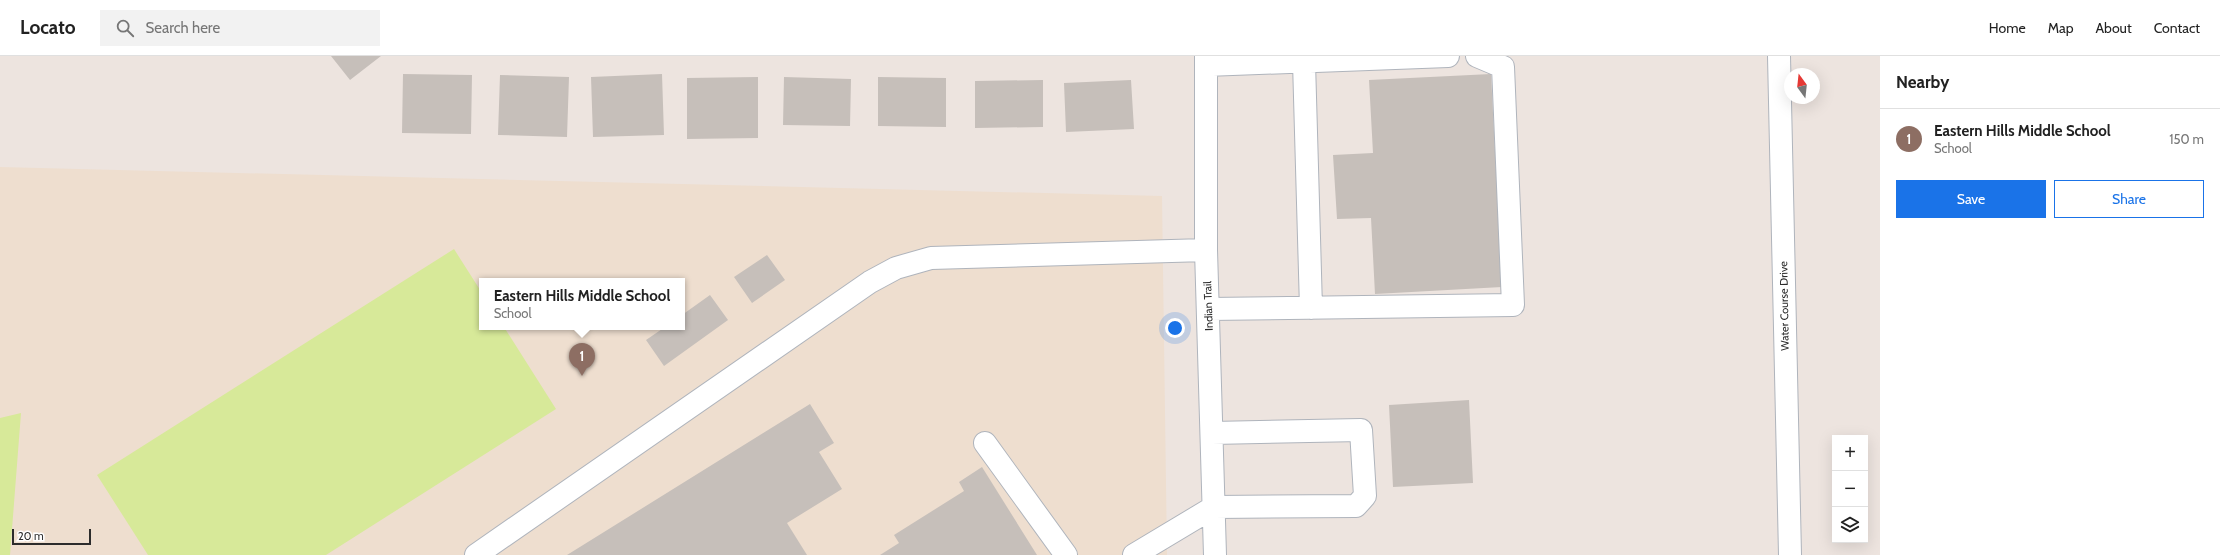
<!DOCTYPE html>
<meta charset="utf-8">
<style>
:root{--surface:#fff;--page:#f2f2f2;--text:#222;--muted:#767676;--line:#e0e0e0;--accent:#1a73e8}
body{margin:0;font-family:Cabin,sans-serif;background:var(--page);color:var(--text)}
.controls{position:absolute;right:12px;bottom:12px;display:grid;overflow:hidden;border-radius:0px;box-shadow:0 4px 16px #0002}
.controls button{width:36px;height:36px;display:grid;place-items:center;padding:0;border:0;border-bottom:1px solid var(--line);background:var(--surface);color:var(--text);font:20px sans-serif}
.compass{position:absolute;left:1784px;top:12px;width:36px;height:36px;border-radius:50%;background:var(--surface);box-shadow:0 4px 16px #0002;rotate:345deg}
.scale{position:absolute;left:12px;bottom:10px;width:79px;box-sizing:border-box;padding-left:4px;border:2px solid #2c2c2c;border-top:0;font-size:11px;line-height:14px;white-space:nowrap;color:#2c2c2c;-webkit-text-stroke:3px #fff;paint-order:stroke}
.you{position:absolute;left:1175px;top:272px;width:14px;height:14px;margin:-10px;border:3px solid #fff;border-radius:50%;background:#1a73e8;box-shadow:0 0 0 6px #1a73e833}
.badge{display:grid;place-items:center;width:26px;height:26px;border-radius:50%;background:var(--accent);color:#fff;font-size:13px;font-weight:700}
.pin{position:absolute;translate:-50% -33px;filter:drop-shadow(0 1px 2px #0008)}
.pin::after{content:'';position:absolute;top:21px;width:14px;height:12px;background:inherit;clip-path:polygon(0 0,100% 0,50% 100%)}
.popup{position:absolute;left:479px;top:222px;width:206px;height:52px;box-sizing:border-box;display:grid;place-content:center;border-radius:0px;background:var(--surface);filter:drop-shadow(0 1px 3px #0005);font-size:13px;white-space:nowrap;color:var(--muted)}
.popup b{font-size:15px;color:var(--text)}
.popup::after{content:'';position:absolute;left:50%;top:100%;margin-left:-8px;border:8px solid transparent;border-top-color:var(--surface)}
.list{margin:0;padding:0;list-style:none}
h2{display:flex;justify-content:space-between;align-items:center;height:52px;margin:0;padding:0 16px;font-size:17px}
h2 small{font-size:13px;font-weight:400;color:var(--muted)}
.list li{display:grid;grid-template-columns:26px 1fr auto;gap:12px;align-items:center;box-sizing:border-box;height:60px;padding:0 16px;border-top:1px solid var(--line)}
.list b{display:block;font-size:15px;white-space:nowrap}
.list p{margin:0;font-size:13px;white-space:nowrap;color:var(--muted)}
.list em{font-size:13px;font-style:normal;color:var(--muted)}
.actions{display:flex;gap:8px;padding:12px 16px}
.actions a{flex:1;padding:9px 0;border:1px solid var(--accent);border-radius:0px;text-align:center;font-size:14px;color:var(--accent)}
.actions .main{background:var(--accent);color:#fff}
.icon{flex:none;width:22px;height:22px;fill:none;stroke:currentColor;stroke-width:2;stroke-linecap:round;stroke-linejoin:round}
.map{position:relative;flex:none;width:1880px;height:499px;overflow:hidden}
header{display:flex;align-items:center;gap:24px;box-sizing:border-box;height:56px;padding:0 20px;background:var(--surface);border-bottom:1px solid var(--line)}
header strong{font-size:19px}
nav{display:flex;gap:22px;margin-inline-start:auto;font-size:14px}
.search{width:280px;height:36px;background:var(--page);display:flex;align-items:center;gap:10px;box-sizing:border-box;padding:0 14px;border-radius:0px;color:var(--muted);font-size:15px}
main{display:flex}
aside{flex:1;background:var(--surface)}
.map>svg:first-child{display:block}
.education{fill:#eedecf;fill-rule:evenodd}
.pitch{fill:#d7e999}
.building{fill:#c6bfba}
.lines{fill:none;stroke-linecap:round;stroke-linejoin:round}
.minor-casing{stroke:#afb4bc;stroke-width:24}
.minor{stroke:#fff;stroke-width:22}
.labels{text-anchor:middle;stroke-width:3.5;stroke-linejoin:round;paint-order:stroke}
.street-label{font-size:11px;fill:#2c2c2c;stroke:#fff}
</style>
<header>
<strong>Locato</strong>
<div class="search"><svg class="icon" aria-label="search" viewBox="0 0 24 24"><circle cx="10" cy="10" r="6"/><path d="M15 15l6 6"/></svg>Search here</div>
<nav><a>Home</a><a>Map</a><a>About</a><a>Contact</a></nav>
</header>
<main>
<div class="map">
<svg width="1880" height="499" viewBox="0 0 1880 499">
<rect width="100%" height="100%" fill="#ede4df"/>
<path class="education" d="M 0,111 L 1162,140 L 1167,499 L 0,499 ZM 482,225 L 682,225 L 682,271 L 482,271 Z"/>
<path class="pitch" d="M 454,193 L 482,237 L 482,271 L 504,271 L 556,353 L 326,499 L 148,499 L 97,419 Z
M 21,357 L 10,499 L 0,499 L 0,362 Z"/>
<path class="building" d="M 331,0 L 381,0 L 350,24 Z
M 403,18 L 472,19 L 471,78 L 402,77 Z
M 662,18 L 664,79 L 593,81 L 591,21 Z
M 1491,18 L 1502,231 L 1375,238 L 1371,162 L 1337,163 L 1333,99 L 1373,97 L 1369,24 Z
M 500,19 L 569,21 L 567,81 L 498,79 Z
M 758,21 L 758,82 L 687,83 L 687,22 Z
M 784,21 L 851,23 L 850,70 L 783,69 Z
M 878,21 L 946,22 L 946,71 L 878,70 Z
M 1043,24 L 1043,71 L 975,72 L 975,25 Z
M 1131,24 L 1134,73 L 1066,76 L 1064,27 Z
M 767,199 L 785,224 L 752,247 L 734,221 Z
M 710,239 L 728,264 L 664,310 L 646,284 L 665,271 L 682,271 L 682,259 Z
M 1469,344 L 1473,427 L 1393,431 L 1389,349 Z
M 810,348 L 834,387 L 819,396 L 842,433 L 787,467 L 807,499 L 567,499 Z
M 982,411 L 1037,499 L 880,499 L 899,487 L 894,479 L 964,435 L 959,426 Z"/>
<g class="lines">
<g class="minor-casing">
<path id="minor" d="M 1206,0 L 1206,194 L 1215,499
M 1779,0 L 1790,499
M 1304,6 L 1311,252
M 1206,9 L 1448,0
M 1208,253 L 1513,249 L 1503,11 L 1477,0
M 985,387 L 1066,499
M 476,499 L 870,226 L 896,212 L 931,202 L 1206,194
M 1134,499 L 1214,451 L 1356,450 L 1365,440 L 1361,374 L 1212,377"/>
</g>
<use href="#minor" class="minor"/>
</g>
<g class="labels">
<g class="street-label">
<text transform="translate(1208 250) rotate(-92)" y="4">Indian Trail</text>
<text transform="translate(1784 250) rotate(-91)" y="4">Water Course Drive</text>
</g>
</g>
</svg>
<div class="controls">
<button>+</button>
<button>−</button>
<button><svg class="icon" aria-label="layers" viewBox="0 0 24 24"><path d="M12 4l9 5-9 5-9-5zM3 14l9 5 9-5"/></svg></button>
</div>
<svg class="compass" viewBox="-18 -18 36 36"><path d="M0-13l5 13h-10z" fill="#e53935"/><path d="M0 13l5-13h-10z" fill="#767676"/></svg>
<div class="scale">20 m</div>
<div class="you"></div>
<div class="pin badge" style="left:582px;top:320px;background:#8d6e63">1</div>
<div class="popup"><b>Eastern Hills Middle School</b>School</div>
</div>
<aside>
<h2>Nearby<small></small></h2>
<ul class="list">
<li><span class="badge" style="background:#8d6e63">1</span><div><b>Eastern Hills Middle School</b><p>School</p></div><em>150 m</em></li>
</ul>
<div class="actions"><a class="main">Save</a><a>Share</a></div>
</aside>
</main>
